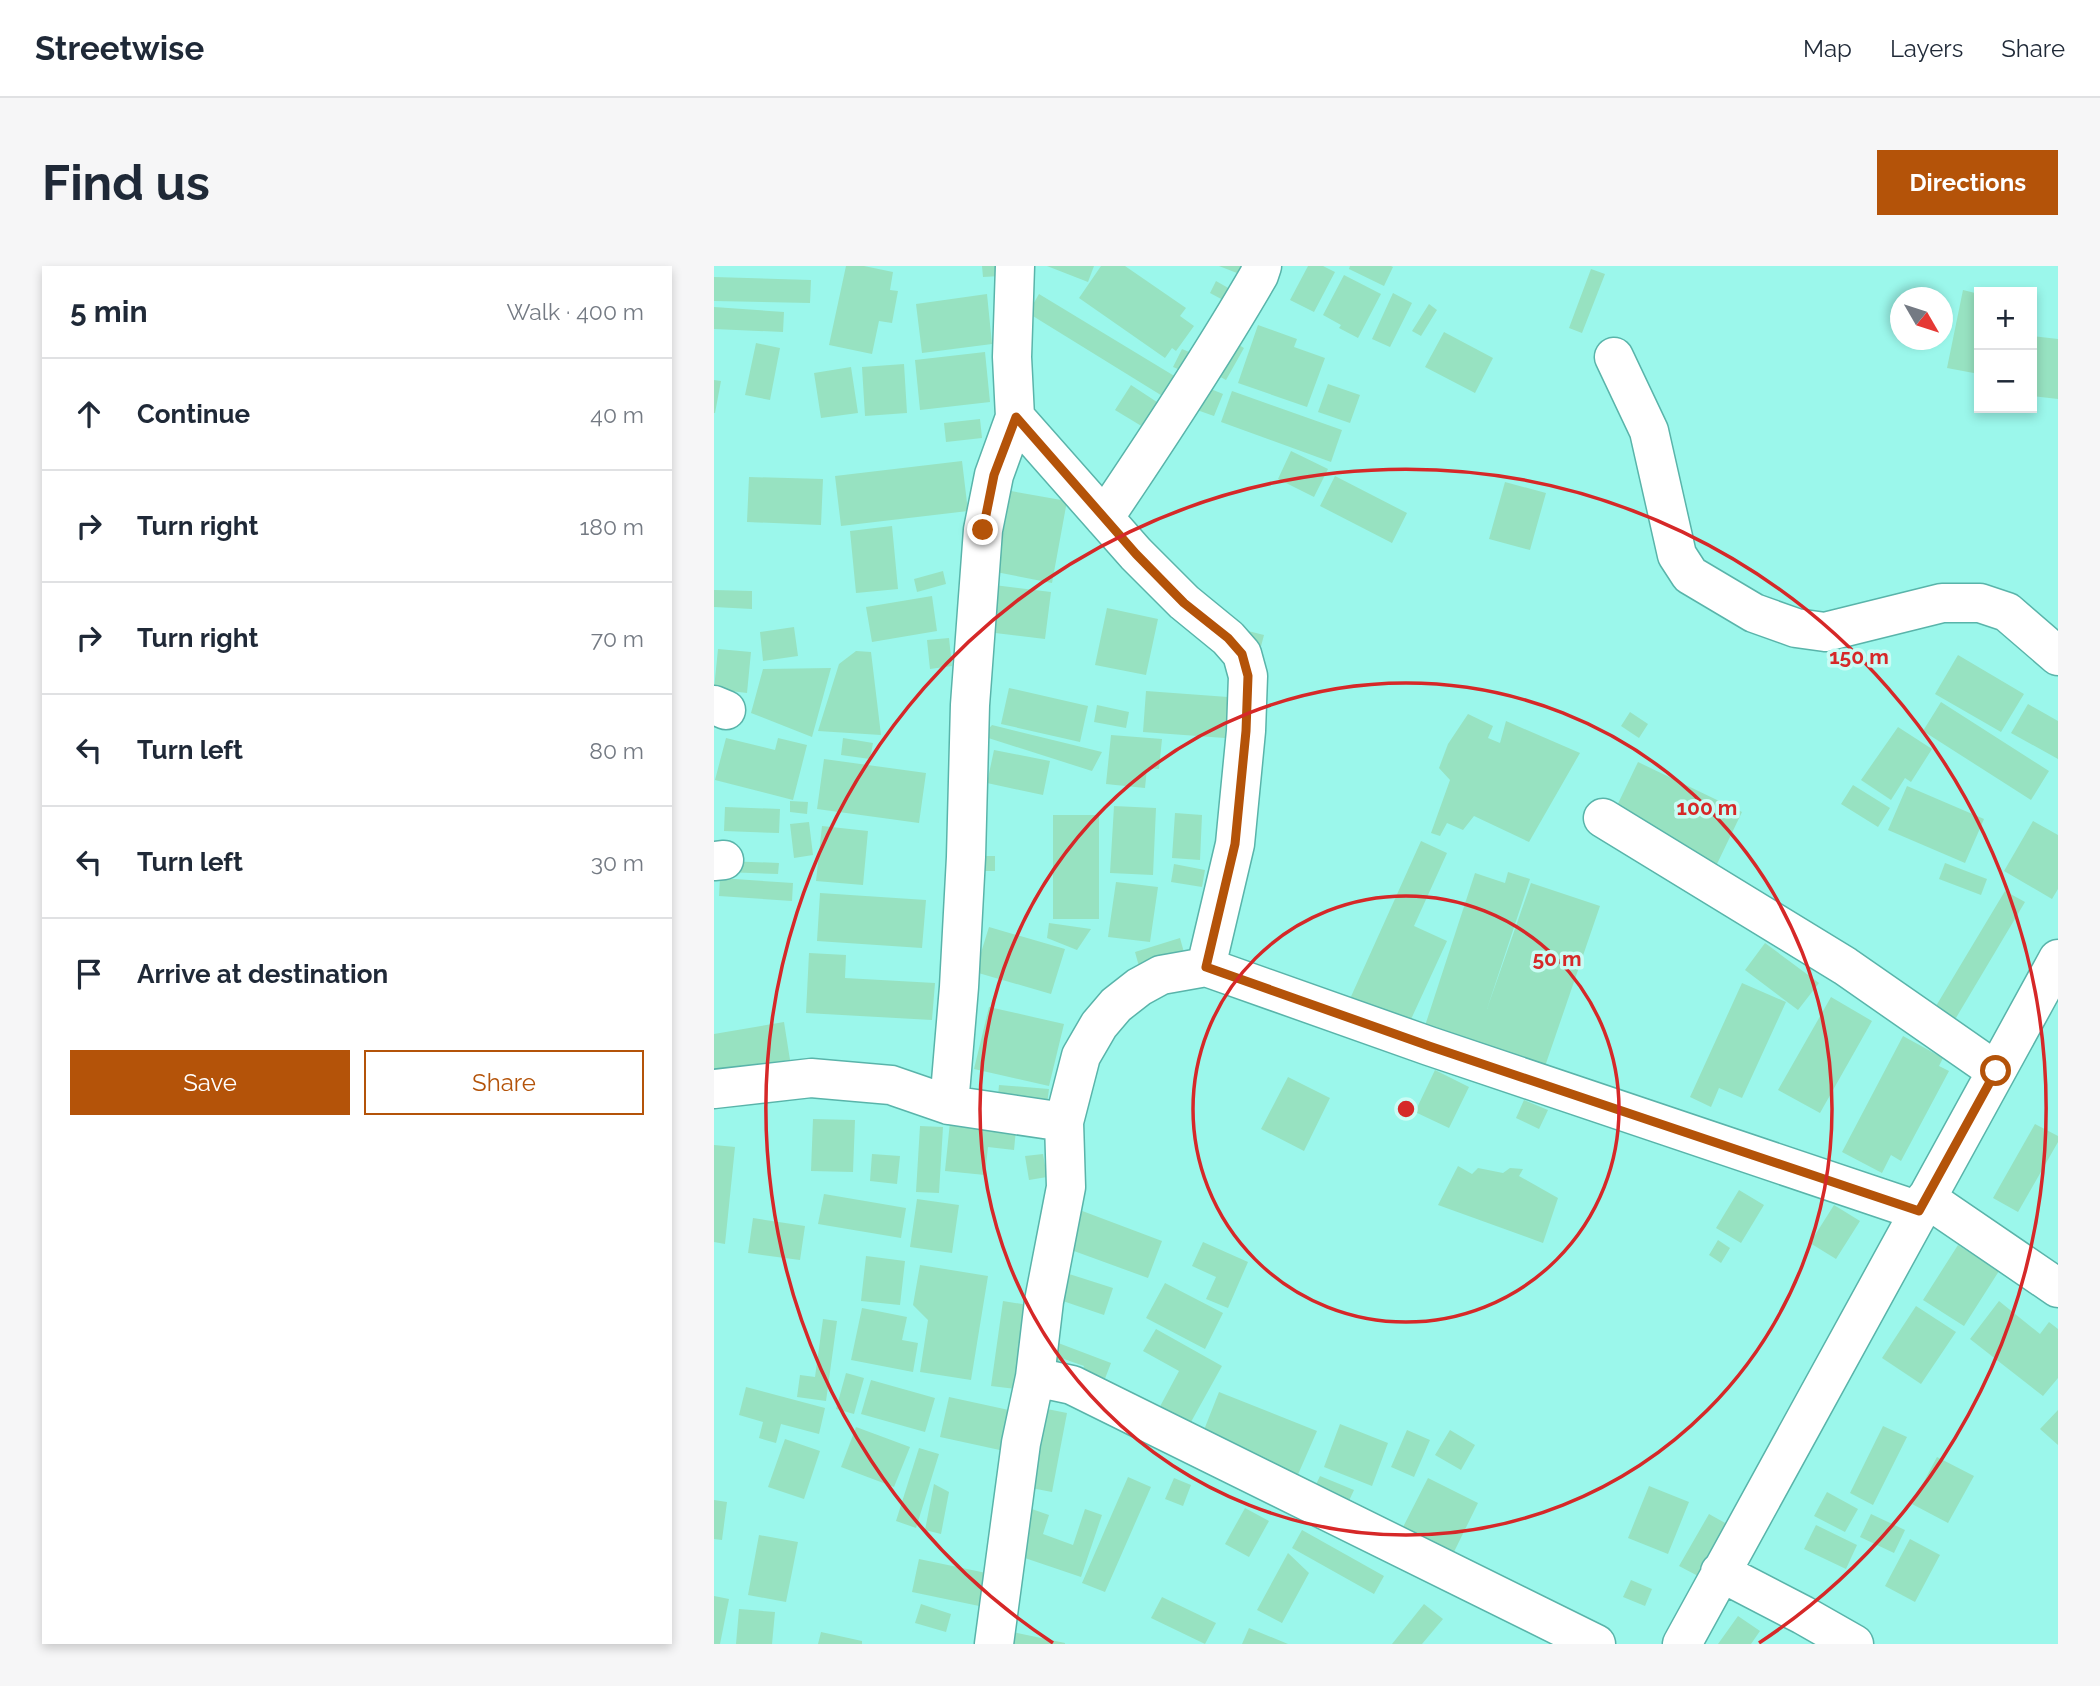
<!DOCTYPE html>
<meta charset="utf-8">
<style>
:root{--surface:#fff;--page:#f6f6f7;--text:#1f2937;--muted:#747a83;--line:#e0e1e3;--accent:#b45309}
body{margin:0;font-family:Raleway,sans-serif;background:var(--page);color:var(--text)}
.controls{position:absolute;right:21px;top:21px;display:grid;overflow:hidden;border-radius:0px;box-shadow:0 4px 10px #0003}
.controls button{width:63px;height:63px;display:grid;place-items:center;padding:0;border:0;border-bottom:2px solid var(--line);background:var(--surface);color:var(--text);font:35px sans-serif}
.compass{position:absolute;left:1176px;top:21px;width:63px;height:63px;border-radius:50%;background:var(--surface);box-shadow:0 4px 10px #0003;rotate:129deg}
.stop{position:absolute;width:21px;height:21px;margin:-16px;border:5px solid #b45309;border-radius:50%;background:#fff}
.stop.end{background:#b45309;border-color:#fff;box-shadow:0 2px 7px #0008}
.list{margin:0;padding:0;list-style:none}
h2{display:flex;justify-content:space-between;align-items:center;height:91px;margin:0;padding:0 28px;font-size:30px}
h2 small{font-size:23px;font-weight:400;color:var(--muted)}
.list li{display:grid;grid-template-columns:46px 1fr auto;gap:21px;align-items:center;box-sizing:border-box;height:112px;padding:0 28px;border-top:2px solid var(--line)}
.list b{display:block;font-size:26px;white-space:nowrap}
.list em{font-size:23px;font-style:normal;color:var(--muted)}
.actions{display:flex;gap:14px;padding:21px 28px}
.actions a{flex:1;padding:16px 0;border:2px solid var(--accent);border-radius:0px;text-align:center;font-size:24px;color:var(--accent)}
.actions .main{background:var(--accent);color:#fff}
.icon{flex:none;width:38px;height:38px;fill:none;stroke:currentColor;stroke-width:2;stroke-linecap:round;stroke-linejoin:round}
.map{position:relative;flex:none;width:1344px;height:1378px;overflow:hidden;border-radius:0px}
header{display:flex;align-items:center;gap:42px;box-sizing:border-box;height:98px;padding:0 35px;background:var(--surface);border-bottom:2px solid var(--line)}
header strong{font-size:33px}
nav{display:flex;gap:38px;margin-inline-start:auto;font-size:24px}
.intro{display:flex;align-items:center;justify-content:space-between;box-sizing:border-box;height:168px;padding:0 42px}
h1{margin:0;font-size:49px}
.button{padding:18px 32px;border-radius:0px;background:var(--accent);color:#fff;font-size:24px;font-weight:700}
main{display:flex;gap:42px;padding:0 42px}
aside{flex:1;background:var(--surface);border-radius:0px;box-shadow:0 4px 10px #0003}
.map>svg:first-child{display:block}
.building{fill:#97e2c1}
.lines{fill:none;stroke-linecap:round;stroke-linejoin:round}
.minor-casing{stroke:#59b4aa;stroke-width:41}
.minor{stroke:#fff;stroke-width:38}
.route{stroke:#b45309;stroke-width:9}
.ring{fill:none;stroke:#d62828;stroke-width:3.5}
.centre{fill:#d62828;stroke:#c9fcf5;stroke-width:3.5}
.ring-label{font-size:21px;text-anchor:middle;font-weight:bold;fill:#d62828;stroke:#c9fcf5;stroke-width:7;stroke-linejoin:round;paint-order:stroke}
</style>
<header>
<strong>Streetwise</strong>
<nav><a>Map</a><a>Layers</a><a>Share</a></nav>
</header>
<div class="intro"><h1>Find us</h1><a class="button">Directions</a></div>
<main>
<aside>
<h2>5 min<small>Walk · 400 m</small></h2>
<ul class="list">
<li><svg class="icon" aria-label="ahead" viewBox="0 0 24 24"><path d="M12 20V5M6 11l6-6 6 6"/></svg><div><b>Continue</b></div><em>40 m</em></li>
<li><svg class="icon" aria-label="right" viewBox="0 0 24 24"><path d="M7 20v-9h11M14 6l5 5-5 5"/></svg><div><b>Turn right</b></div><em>180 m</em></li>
<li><svg class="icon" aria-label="right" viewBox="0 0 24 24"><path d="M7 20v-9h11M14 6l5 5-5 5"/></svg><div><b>Turn right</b></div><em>70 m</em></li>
<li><svg class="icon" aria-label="left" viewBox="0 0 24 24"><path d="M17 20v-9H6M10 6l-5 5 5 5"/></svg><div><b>Turn left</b></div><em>80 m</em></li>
<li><svg class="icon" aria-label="left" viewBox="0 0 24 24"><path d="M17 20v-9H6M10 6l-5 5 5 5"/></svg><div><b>Turn left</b></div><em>30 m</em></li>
<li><svg class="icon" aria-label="arrive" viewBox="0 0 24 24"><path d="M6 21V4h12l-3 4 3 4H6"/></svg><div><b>Arrive at destination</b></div></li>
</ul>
<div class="actions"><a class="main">Save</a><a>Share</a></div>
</aside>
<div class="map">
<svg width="1344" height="1378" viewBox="0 0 1344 1378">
<rect width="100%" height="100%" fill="#9bf7eb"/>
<path class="building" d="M 132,0 L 150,0 L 179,6 L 176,24 L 184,25 L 178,57 L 165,55 L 158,88 L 115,79 Z
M 268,0 L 287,0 L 287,10 L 269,11 Z
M 333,0 L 380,0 L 374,16 Z
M 387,0 L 411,0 L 472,42 L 466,50 L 480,60 L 462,85 L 458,82 L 451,92 L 365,32 Z
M 505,0 L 531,0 L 528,9 Z
M 594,0 L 609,0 L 621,6 L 600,46 L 576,34 Z
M 636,0 L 677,0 L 679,1 L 670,20 L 635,3 Z
M 877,3 L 891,8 L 868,67 L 855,62 Z
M 630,9 L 667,28 L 644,72 L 625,62 L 627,59 L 609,49 Z
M 0,11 L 97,14 L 96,37 L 0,35 Z
M 502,15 L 516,23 L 511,35 L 496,27 Z
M 1249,24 L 1265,28 L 1265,108 L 1233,102 Z
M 679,27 L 698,37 L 676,81 L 658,73 Z
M 273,28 L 278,78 L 208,87 L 202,38 Z
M 325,28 L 462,111 L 450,131 L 314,47 Z
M 715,38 L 723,44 L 707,70 L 698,65 Z
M 0,41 L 70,46 L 69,66 L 0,63 Z
M 544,59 L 583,73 L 580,81 L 611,92 L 593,141 L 524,117 Z
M 730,66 L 779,92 L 761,127 L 711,101 Z
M 1318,70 L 1344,73 L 1344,133 L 1318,130 Z
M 518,75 L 530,82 L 512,114 L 499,107 Z
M 42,77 L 66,82 L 56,134 L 31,129 Z
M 468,83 L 480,88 L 471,106 L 459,101 Z
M 271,86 L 276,136 L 206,144 L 201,94 Z
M 190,98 L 193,147 L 151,150 L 148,101 Z
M 137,101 L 144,147 L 107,152 L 100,107 Z
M 0,114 L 7,115 L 1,147 L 0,147 Z
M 614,118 L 646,129 L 636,157 L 604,146 Z
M 417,119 L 449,140 L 434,164 L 401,144 Z
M 492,121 L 509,128 L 500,150 L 483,144 Z
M 518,125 L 628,164 L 617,196 L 507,156 Z
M 266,153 L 268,172 L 232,176 L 230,157 Z
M 577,185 L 614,203 L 600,231 L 564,213 Z
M 248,195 L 254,245 L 127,260 L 121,210 Z
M 621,210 L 693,247 L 678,277 L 606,240 Z
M 35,211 L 109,213 L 107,259 L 33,256 Z
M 791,216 L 832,227 L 816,284 L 775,273 Z
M 297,225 L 353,235 L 338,317 L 282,306 Z
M 178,260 L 184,323 L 142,327 L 136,265 Z
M 229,305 L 232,318 L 203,326 L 200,313 Z
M 280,319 L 337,326 L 331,373 L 273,366 Z
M 0,324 L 38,325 L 38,343 L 0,341 Z
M 218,330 L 223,365 L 158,376 L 152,341 Z
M 393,342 L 444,353 L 432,409 L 381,399 Z
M 80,361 L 84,390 L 49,395 L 46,366 Z
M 534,365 L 550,369 L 542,399 L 526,394 Z
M 235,372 L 238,400 L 216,403 L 213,374 Z
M 4,383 L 37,386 L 33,427 L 0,423 Z
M 142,385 L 157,386 L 167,469 L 104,465 L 125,398 Z
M 1244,389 L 1310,428 L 1287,466 L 1221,428 Z
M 117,402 L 98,471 L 37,447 L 49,403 Z
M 295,422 L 374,440 L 366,476 L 287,458 Z
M 432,425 L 514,431 L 511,472 L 429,466 Z
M 1227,436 L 1335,505 L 1317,534 L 1209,465 Z
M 1314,438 L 1344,455 L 1344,493 L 1297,467 Z
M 383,439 L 415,446 L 412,462 L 380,456 Z
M 916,446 L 934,458 L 925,472 L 907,460 Z
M 754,448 L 779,460 L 774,472 L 786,477 L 792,455 L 866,487 L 815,576 L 760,550 L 749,564 L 733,557 L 726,570 L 717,567 L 736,514 L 725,502 L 734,478 Z
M 278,459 L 388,486 L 378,505 L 268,470 Z
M 1184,461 L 1218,483 L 1197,516 L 1191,512 L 1177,534 L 1147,514 Z
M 397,469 L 448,473 L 445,503 L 433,502 L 431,522 L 392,518 Z
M 12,472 L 61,484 L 64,472 L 93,479 L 79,534 L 1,514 Z
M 129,472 L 159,477 L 156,493 L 127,489 Z
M 280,484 L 336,495 L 329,529 L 273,517 Z
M 110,493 L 212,507 L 205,557 L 103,543 Z
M 924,496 L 1028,546 L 1002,600 L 898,550 Z
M 1139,519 L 1176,542 L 1164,561 L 1127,538 Z
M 1193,520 L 1270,553 L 1251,597 L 1174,564 Z
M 76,535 L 94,536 L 93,548 L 76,546 Z
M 400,540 L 442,542 L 439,609 L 396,607 Z
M 11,541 L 66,543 L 65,567 L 10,565 Z
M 461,547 L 488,549 L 486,594 L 458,592 Z
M 339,549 L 385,549 L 385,653 L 339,653 Z
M 1319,555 L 1344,569 L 1344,623 L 1338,633 L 1290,605 Z
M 95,556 L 99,589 L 80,592 L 76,558 Z
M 108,560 L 154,565 L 149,619 L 102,615 Z
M 707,575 L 733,587 L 700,660 L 733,675 L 693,762 L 635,735 Z
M 264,590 L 281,590 L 281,605 L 264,605 Z
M 11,595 L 65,597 L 64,608 L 11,606 Z
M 1231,597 L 1273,613 L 1267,629 L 1225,613 Z
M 460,598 L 491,604 L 488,621 L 457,616 Z
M 794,606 L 816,613 L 773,743 L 817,617 L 886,640 L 827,812 L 707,772 L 761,607 L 791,617 Z
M 6,612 L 79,617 L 78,635 L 5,630 Z
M 402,616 L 444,621 L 436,676 L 394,671 Z
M 1291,625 L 1311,636 L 1233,767 L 1213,755 Z
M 106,627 L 212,634 L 208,682 L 103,675 Z
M 335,657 L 377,663 L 363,684 L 333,672 Z
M 275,661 L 351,683 L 337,728 L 261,706 Z
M 466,672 L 471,690 L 426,704 L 421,686 Z
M 1051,677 L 1105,717 L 1084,744 L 1031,704 Z
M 95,687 L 132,689 L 131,712 L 221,717 L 218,754 L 92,747 Z
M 1028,717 L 1072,736 L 1028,832 L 1005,822 L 997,841 L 976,831 Z
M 1117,731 L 1158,755 L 1106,847 L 1064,824 Z
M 275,741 L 350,758 L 335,820 L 260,803 Z
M 70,756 L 76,794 L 0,808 L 0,768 Z
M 1189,770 L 1229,792 L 1225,800 L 1235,805 L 1187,895 L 1177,889 L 1168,907 L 1128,886 Z
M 721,804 L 755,821 L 735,862 L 701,846 Z
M 574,811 L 616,832 L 590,885 L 547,863 Z
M 285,819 L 335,823 L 332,846 L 283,841 Z
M 810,834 L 834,844 L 825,863 L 802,852 Z
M 99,853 L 141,854 L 139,906 L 97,905 Z
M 236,856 L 302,863 L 300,884 L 274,881 L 271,909 L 231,905 Z
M 1321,858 L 1344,870 L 1344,876 L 1304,946 L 1279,932 Z
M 206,860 L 229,861 L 225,927 L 202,926 Z
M 0,879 L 21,881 L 11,978 L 0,976 Z
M 158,888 L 186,890 L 183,918 L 156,915 Z
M 329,888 L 333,911 L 315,914 L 311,890 Z
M 744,900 L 758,908 L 764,902 L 789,907 L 796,902 L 809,903 L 805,910 L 844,932 L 829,977 L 724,939 Z
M 1025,924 L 1050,939 L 1027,977 L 1002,962 Z
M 110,928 L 192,942 L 187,972 L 104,958 Z
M 203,933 L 245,939 L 238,987 L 196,981 Z
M 1120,939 L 1146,955 L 1122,993 L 1096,977 Z
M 363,943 L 448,975 L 434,1012 L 349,981 Z
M 39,952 L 91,960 L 86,994 L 34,987 Z
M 1004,974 L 1016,982 L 1007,997 L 995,989 Z
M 489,976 L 534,996 L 514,1042 L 492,1033 L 502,1011 L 478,1000 Z
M 1244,979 L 1285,1005 L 1250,1060 L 1209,1034 Z
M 152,990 L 191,995 L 186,1039 L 147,1035 Z
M 206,999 L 274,1010 L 257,1114 L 206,1106 L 214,1054 L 199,1039 Z
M 352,1007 L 399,1022 L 390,1049 L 343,1033 Z
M 451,1017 L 509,1047 L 491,1083 L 432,1052 Z
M 289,1035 L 314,1039 L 302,1123 L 277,1120 Z
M 1285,1035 L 1326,1068 L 1335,1056 L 1344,1063 L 1344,1112 L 1329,1130 L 1256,1073 Z
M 1202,1040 L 1242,1066 L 1207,1118 L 1168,1092 Z
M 148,1042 L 193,1051 L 188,1074 L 204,1077 L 199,1106 L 137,1094 Z
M 109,1053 L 123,1055 L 112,1135 L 83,1131 L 86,1109 L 101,1111 Z
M 442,1063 L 508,1100 L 472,1165 L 442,1148 L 465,1105 L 429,1085 Z
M 339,1075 L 397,1097 L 387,1123 L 364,1115 L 370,1100 L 347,1092 L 341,1102 Z
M 132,1107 L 150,1112 L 140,1148 L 122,1143 Z
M 157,1114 L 221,1132 L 211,1166 L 147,1148 Z
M 32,1121 L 111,1142 L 105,1168 L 67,1158 L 62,1177 L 45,1172 L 49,1156 L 25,1149 Z
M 505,1126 L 603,1165 L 582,1213 L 486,1174 Z
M 235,1131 L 304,1146 L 295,1186 L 226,1171 Z
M 328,1142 L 353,1147 L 338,1226 L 312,1221 Z
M 1344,1144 L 1344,1179 L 1326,1163 Z
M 626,1158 L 674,1177 L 658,1220 L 610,1201 Z
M 1169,1160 L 1193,1171 L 1159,1239 L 1136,1227 Z
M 142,1161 L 196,1181 L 180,1221 L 127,1201 Z
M 693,1164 L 716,1174 L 700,1211 L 677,1201 Z
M 736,1164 L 761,1179 L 747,1204 L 721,1189 Z
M 71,1173 L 106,1185 L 90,1233 L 54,1221 Z
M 205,1182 L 225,1188 L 202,1262 L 182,1255 Z
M 1223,1191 L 1260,1210 L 1234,1257 L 1198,1238 Z
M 606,1210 L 640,1224 L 633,1239 L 599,1225 Z
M 414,1211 L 437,1221 L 391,1326 L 368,1317 Z
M 460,1212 L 477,1219 L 469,1240 L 451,1233 Z
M 714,1212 L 764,1237 L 738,1290 L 687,1265 Z
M 220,1218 L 235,1226 L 227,1268 L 211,1264 Z
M 935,1220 L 975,1236 L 954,1288 L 914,1272 Z
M 1113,1226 L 1144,1243 L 1131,1266 L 1100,1250 Z
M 0,1234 L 13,1236 L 8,1274 L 0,1273 Z
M 312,1241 L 335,1249 L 329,1268 L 359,1279 L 371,1243 L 388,1249 L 367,1311 L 296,1287 Z
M 531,1242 L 555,1255 L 535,1291 L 511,1278 Z
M 995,1248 L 1013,1258 L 984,1310 L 965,1300 Z
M 1157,1248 L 1191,1264 L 1180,1287 L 1146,1271 Z
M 1102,1259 L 1143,1279 L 1132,1303 L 1090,1283 Z
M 588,1264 L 670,1310 L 660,1328 L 578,1282 Z
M 45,1269 L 84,1276 L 72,1336 L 34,1329 Z
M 1196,1273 L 1226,1289 L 1201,1336 L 1171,1320 Z
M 574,1287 L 595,1307 L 568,1357 L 543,1344 Z
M 205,1293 L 277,1308 L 270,1341 L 198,1326 Z
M 917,1314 L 938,1323 L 931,1340 L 909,1331 Z
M 0,1330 L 15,1333 L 6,1378 L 0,1378 Z
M 448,1331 L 502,1357 L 491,1378 L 437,1352 Z
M 207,1338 L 237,1348 L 232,1366 L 201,1357 Z
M 710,1338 L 729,1353 L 708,1378 L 678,1378 Z
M 25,1343 L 61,1346 L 58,1378 L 22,1378 Z
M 1024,1350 L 1046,1365 L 1037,1378 L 1004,1378 Z
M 535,1362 L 574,1378 L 528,1378 Z
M 294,1365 L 351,1377 L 351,1378 L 291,1378 Z
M 107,1366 L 148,1375 L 148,1378 L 104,1378 Z"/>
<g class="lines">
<g class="minor-casing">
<path id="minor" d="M 900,91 L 935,165 L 963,289 L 976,309 L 1040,347 L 1082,362 L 1111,366 L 1228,337 L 1266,337 L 1293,346 L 1344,390
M 301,151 L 422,288 L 470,336 L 514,372 L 528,388 L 534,410 L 532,465 L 521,578 L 492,701
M 390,252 C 444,172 497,92 545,9 L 548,0
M 0,439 L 12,444
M 889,552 L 1131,700 L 1282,805
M 0,595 L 10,594
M 0,823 L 97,812 L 177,819 L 235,839 L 350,856
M 235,839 L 245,721 L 252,591 L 256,439 L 269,264 L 280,209 L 301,151 L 298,91 L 301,0
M 1212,932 L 1344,1022
M 321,1111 L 358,1119 L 882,1378
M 1006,1306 L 1089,1349 L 1140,1378
M 280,1378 L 307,1177 L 321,1111 L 330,1035 L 352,921 L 350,856 L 367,790 L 385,759 L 402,739 L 425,721 L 447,709 L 492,701 L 715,780 L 1205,945
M 968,1378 L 1344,693"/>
</g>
<use href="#minor" class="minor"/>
</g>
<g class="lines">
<path class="route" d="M 269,264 L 280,209 L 302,151 L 422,288 L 470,337 L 514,372 L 528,388 L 534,410 L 532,465 L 521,578 L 492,701 L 715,780 L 1205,945 L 1282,805"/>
</g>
<g class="ring">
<circle cx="692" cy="843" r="213"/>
<circle cx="692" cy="843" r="426"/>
<path d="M339 1377A640 640 0 1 1 1045 1377"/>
</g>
<circle cx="692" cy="843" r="10" class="centre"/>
<g class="ring-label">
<text x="1145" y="398">150 m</text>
<text x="993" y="549">100 m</text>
<text x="843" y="700">50 m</text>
</g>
</svg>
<div class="controls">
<button>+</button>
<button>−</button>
</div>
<svg class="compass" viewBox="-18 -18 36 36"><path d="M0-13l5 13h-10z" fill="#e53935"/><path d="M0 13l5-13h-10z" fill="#747a83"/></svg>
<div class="stop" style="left:1282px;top:805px"></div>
<div class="stop end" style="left:269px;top:264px"></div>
</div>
</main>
